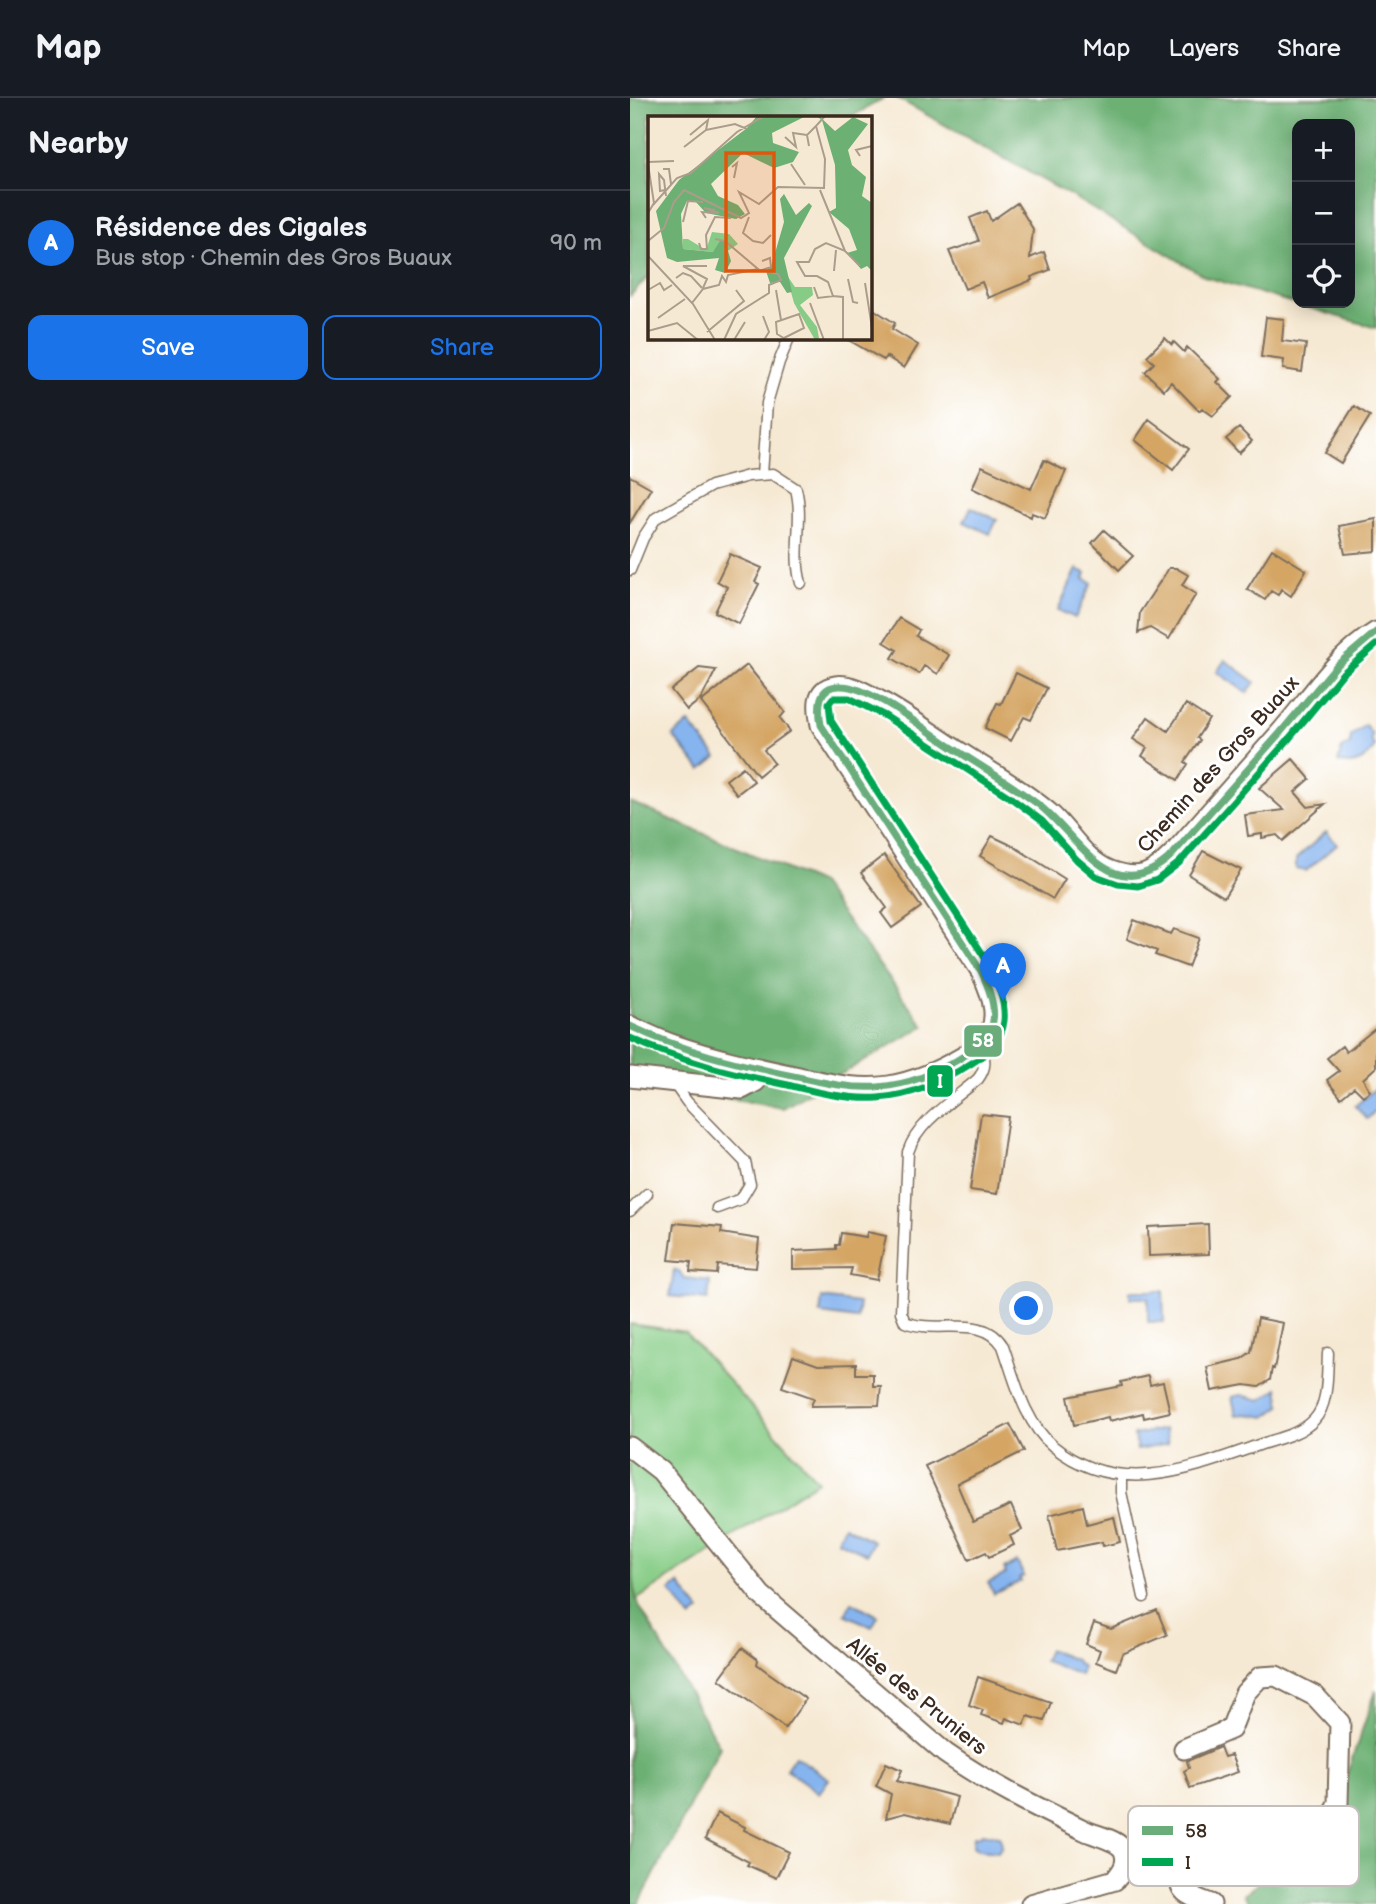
<!DOCTYPE html>
<meta charset="utf-8">
<style>
:root{--surface:#171b24;--page:#20242c;--text:#f1f3f6;--muted:#9ea1a6;--line:#363941;--accent:#1a73e8}
body{margin:0;font-family:"Balsamiq Sans",sans-serif;background:var(--page);color:var(--text)}
.controls{position:absolute;right:21px;top:21px;display:grid;overflow:hidden;border-radius:14px;box-shadow:0 4px 18px #0003}
.controls button{width:63px;height:63px;display:grid;place-items:center;padding:0;border:0;border-bottom:2px solid var(--line);background:var(--surface);color:var(--text);font:35px sans-serif}
.you{position:absolute;left:397px;top:1211px;width:24px;height:24px;margin:-18px;border:5px solid #fff;border-radius:50%;background:#1a73e8;box-shadow:0 0 0 10px #1a73e833}
.badge{display:grid;place-items:center;width:46px;height:46px;border-radius:50%;background:var(--accent);color:#fff;font-size:23px;font-weight:700}
.pin{position:absolute;translate:-50% -58px;filter:drop-shadow(0 2px 4px #0008)}
.pin::after{content:'';position:absolute;top:37px;width:24px;height:21px;background:inherit;clip-path:polygon(0 0,100% 0,50% 100%)}
.list{margin:0;padding:0;list-style:none}
h2{display:flex;justify-content:space-between;align-items:center;height:91px;margin:0;padding:0 28px;font-size:30px}
h2 small{font-size:23px;font-weight:400;color:var(--muted)}
.list li{display:grid;grid-template-columns:46px 1fr auto;gap:21px;align-items:center;box-sizing:border-box;height:105px;padding:0 28px;border-top:2px solid var(--line)}
.list b{display:block;font-size:26px;white-space:nowrap}
.list p{margin:0;font-size:23px;white-space:nowrap;color:var(--muted)}
.list em{font-size:23px;font-style:normal;color:var(--muted)}
.actions{display:flex;gap:14px;padding:21px 28px}
.actions a{flex:1;padding:16px 0;border:2px solid var(--accent);border-radius:14px;text-align:center;font-size:24px;color:var(--accent)}
.actions .main{background:var(--accent);color:#fff}
.icon{flex:none;width:38px;height:38px;fill:none;stroke:currentColor;stroke-width:2;stroke-linecap:round;stroke-linejoin:round}
.map{position:relative;flex:none;width:746px;height:1806px;overflow:hidden}
header{display:flex;align-items:center;gap:42px;box-sizing:border-box;height:98px;padding:0 35px;background:var(--surface);border-bottom:2px solid var(--line)}
header strong{font-size:33px}
nav{display:flex;gap:38px;margin-inline-start:auto;font-size:24px}
main{display:flex}
aside{flex:1;background:var(--surface)}
.map>svg:first-child{display:block}
.green{fill:#86cc86;stroke:#607b52;stroke-width:2}
.forest{fill:#6cb073;stroke:#546d48;stroke-width:2;fill-rule:evenodd}
.water{fill:#85b4ef;stroke:#606f86;stroke-width:2}
.building{fill:#d4a563}
.lines{fill:none;stroke-linecap:round;stroke-linejoin:round}
.service-casing{stroke:#7c6d5d;stroke-width:13}
.minor-casing{stroke:#7c6d5d;stroke-width:23}
.service{stroke:#fff;stroke-width:10}
.minor{stroke:#fff;stroke-width:19}
.bus-1-casing{stroke:#fff;stroke-width:12}
.bus-2-casing{stroke:#fff;stroke-width:12}
.bus-1{stroke:#6aad7b;stroke-width:7}
.bus-2{stroke:#00a651;stroke-width:7}
.labels{text-anchor:middle;stroke-width:6;stroke-linejoin:round;paint-order:stroke}
.street-label{font-size:21px;fill:#3b2a1e;stroke:#fff}
.inset-road{fill:none;stroke:#ab9d8b;stroke-width:2}
.view{fill:#df570d;fill-opacity:0.15;stroke:#df570d;stroke-width:3.5}
.inset-edge{fill:none;stroke:#3b2a1e;stroke-width:3.5}
.key{fill:#fff;stroke:#c4bfbc;stroke-width:2}
.key-label{font-size:19px;fill:#3b2a1e}
.line-badge{stroke:#fff;stroke-width:2.5}
.badge-label{font-size:19px;text-anchor:middle;font-weight:bold;fill:#fff}
</style>
<header>
<strong>Map</strong>
<nav><a>Map</a><a>Layers</a><a>Share</a></nav>
</header>
<main>
<aside>
<h2>Nearby<small></small></h2>
<ul class="list">
<li><span class="badge">A</span><div><b>Résidence des Cigales</b><p>Bus stop · Chemin des Gros Buaux</p></div><em>90 m</em></li>
</ul>
<div class="actions"><a class="main">Save</a><a>Share</a></div>
</aside>
<div class="map">
<svg width="746" height="1806" viewBox="0 0 746 1806">
<rect width="100%" height="100%" fill="#fff"/>
<filter id="ink" filterUnits="userSpaceOnUse"><feTurbulence type="fractalNoise" baseFrequency=".0143" numOctaves="2"/><feDisplacementMap in="SourceGraphic" scale="14" xChannelSelector="R" yChannelSelector="G"/><feConvolveMatrix kernelMatrix="1 2 1 2 8 2 1 2 1" color-interpolation-filters="sRGB"/></filter>
<filter id="wash" filterUnits="userSpaceOnUse"><feTurbulence type="fractalNoise" baseFrequency=".00686" numOctaves="4" result="noise"/><feDisplacementMap in="SourceGraphic" scale="28" xChannelSelector="R" yChannelSelector="G"/><feGaussianBlur stdDeviation="1.57" result="paint"/><feColorMatrix in="noise" values="0 0 0 0 0 0 0 0 0 0 0 0 0 0 0 0 0 1.4 0 .05"/><feComposite in="paint" operator="in"/></filter>
<g filter="url(#wash)">
<rect width="100%" height="100%" fill="#f6e9d3"/>
<path class="green" d="M 0,1226 L 55,1234 L 188,1383 L 6,1502 L 0,1449 Z"/>
<path class="forest" d="M 0,0 L 254,0 L 221,19 L 19,19 L 19,178 L 0,198 Z
M 267,0 L 746,0 L 746,230 L 576,179 L 443,99 ZM 720,26 L 720,205 L 667,205 L 667,26 Z
M 0,704 L 189,785 L 294,928 L 153,1010 L 0,984 Z
M 0,1449 L 6,1502 L 90,1649 L 9,1806 L 0,1806 Z
M 746,1592 L 746,1806 L 620,1806 L 613,1797 L 697,1733 Z"/>
<path class="water" d="M 341,409 L 367,422 L 360,436 L 334,424 Z
M 447,471 L 456,475 L 454,481 L 462,485 L 445,520 L 428,512 Z
M 595,562 L 625,584 L 617,595 L 587,574 Z
M 59,625 L 87,659 L 71,672 L 43,638 Z
M 735,627 L 742,637 L 741,643 L 745,648 C 737,662 724,670 708,664 L 712,650 L 720,646 L 721,638 Z
M 696,734 L 707,746 L 676,773 L 666,771 L 666,761 Z
M 746,990 L 746,1013 L 737,1021 L 725,1008 Z
M 44,1172 L 49,1173 L 54,1180 L 80,1183 L 78,1202 L 40,1198 Z
M 500,1193 L 533,1193 L 534,1224 L 518,1224 L 518,1200 L 500,1200 Z
M 192,1200 L 229,1205 L 227,1221 L 190,1216 Z
M 648,1290 L 651,1308 L 636,1319 L 616,1316 L 606,1317 L 602,1299 L 611,1297 L 631,1302 Z
M 535,1331 L 538,1346 L 507,1352 L 504,1337 Z
M 214,1428 L 243,1443 L 237,1456 L 207,1442 Z
M 387,1464 L 394,1478 L 389,1480 L 391,1483 L 364,1496 L 358,1485 L 376,1476 L 374,1471 Z
M 49,1486 L 70,1513 L 61,1520 L 40,1493 Z
M 222,1504 L 248,1518 L 242,1529 L 215,1516 Z
M 419,1552 L 446,1562 L 448,1566 L 453,1569 L 450,1577 L 414,1563 Z
M 165,1658 L 199,1681 L 189,1695 L 156,1671 Z
M 352,1735 L 370,1738 L 372,1748 L 368,1754 L 348,1752 L 343,1748 L 344,1738 L 349,1738 Z"/>
<g id="blocks">
<path class="building" d="M 387,105 L 403,131 L 400,160 L 414,154 L 420,172 L 401,179 L 402,182 L 358,200 L 352,184 L 335,191 L 319,153 L 349,143 L 340,120 L 357,113 L 361,123 Z
M 240,209 L 265,225 L 262,231 L 288,247 L 274,270 L 256,258 L 254,262 L 215,240 L 240,240 Z
M 636,219 L 654,221 L 652,243 L 676,246 L 672,274 L 653,271 L 654,262 L 631,259 Z
M 535,240 L 542,247 L 544,244 L 554,254 L 557,249 L 590,281 L 587,284 L 602,299 L 583,318 L 572,310 L 569,313 L 541,284 L 534,292 L 515,274 L 524,265 L 517,258 Z
M 724,308 L 740,318 L 711,365 L 695,355 Z
M 519,321 L 559,351 L 543,372 L 505,342 Z
M 609,330 L 622,343 L 609,355 L 596,341 Z
M 414,362 L 436,373 L 415,420 L 402,415 L 401,419 L 342,390 L 352,368 L 401,391 Z
M 0,378 L 21,390 L 0,425 Z
M 746,421 L 746,453 L 715,456 L 709,428 Z
M 474,432 L 503,458 L 489,472 L 462,445 Z
M 642,451 L 676,472 L 661,498 L 651,491 L 648,497 L 641,493 L 635,502 L 617,491 Z
M 100,456 L 132,470 L 125,484 L 129,486 L 109,526 L 85,514 L 97,489 L 87,483 Z
M 539,470 L 546,470 L 558,477 L 552,487 L 566,496 L 539,541 L 520,530 L 508,535 L 510,514 Z
M 269,520 L 289,532 L 286,538 L 319,557 L 308,576 L 294,568 L 289,576 L 262,560 L 267,552 L 254,544 Z
M 117,567 L 155,614 L 150,620 L 160,633 L 134,652 L 144,665 L 128,678 L 71,604 Z
M 69,570 L 86,572 L 71,601 L 57,612 L 41,592 Z
M 386,575 L 417,590 L 401,622 L 394,619 L 381,643 L 355,630 L 367,605 L 371,606 Z
M 556,606 L 579,621 L 567,640 L 570,642 L 555,664 L 558,666 L 548,682 L 512,658 L 517,650 L 503,641 L 518,619 L 538,633 Z
M 663,661 L 680,681 L 665,694 L 678,709 L 695,706 L 653,743 L 647,737 L 632,740 L 632,736 L 618,738 L 615,717 L 654,712 L 629,690 Z
M 113,669 L 124,683 L 107,696 L 96,682 Z
M 362,738 L 383,748 L 435,781 L 423,801 L 350,758 Z
M 573,753 L 611,772 L 594,799 L 559,777 Z
M 254,757 L 291,809 L 262,830 L 251,815 L 257,810 L 231,775 Z
M 504,822 L 541,836 L 544,831 L 569,840 L 558,869 L 525,857 L 527,853 L 497,841 Z
M 746,930 L 746,969 L 733,981 L 740,993 L 733,998 L 724,989 L 711,1000 L 697,982 L 709,973 L 697,960 L 712,948 L 716,954 Z
M 351,1016 L 378,1019 L 367,1096 L 340,1092 Z
M 44,1125 L 92,1129 L 91,1135 L 129,1141 L 126,1170 L 88,1167 L 87,1176 L 60,1174 L 61,1164 L 39,1162 Z
M 578,1126 L 579,1156 L 519,1158 L 518,1129 Z
M 237,1134 L 256,1138 L 247,1182 L 220,1177 L 222,1170 L 163,1171 L 163,1153 L 206,1151 L 206,1147 L 209,1147 L 211,1135 L 236,1139 Z
M 628,1220 L 653,1225 L 644,1271 L 642,1270 L 640,1282 L 629,1289 L 615,1287 L 582,1293 L 577,1269 L 611,1261 L 621,1254 Z
M 163,1258 L 188,1267 L 226,1266 L 226,1276 L 243,1276 L 243,1288 L 251,1288 L 249,1307 L 181,1308 L 184,1300 L 152,1289 Z
M 518,1278 L 520,1287 L 533,1284 L 540,1314 L 514,1320 L 513,1315 L 479,1323 L 478,1319 L 444,1327 L 438,1299 L 492,1288 L 491,1284 Z
M 380,1326 L 394,1353 L 327,1386 L 343,1424 L 381,1407 L 392,1432 L 380,1438 L 384,1447 L 359,1459 L 356,1454 L 339,1462 L 295,1368 Z
M 453,1408 L 457,1426 L 484,1419 L 490,1444 L 473,1448 L 472,1444 L 427,1453 L 419,1417 Z
M 527,1512 L 537,1537 L 492,1556 L 486,1572 L 466,1564 L 470,1552 L 456,1546 L 464,1525 L 481,1531 Z
M 112,1550 L 128,1562 L 127,1566 L 136,1573 L 176,1601 L 155,1630 L 89,1581 Z
M 348,1579 L 421,1604 L 414,1623 L 398,1618 L 394,1627 L 376,1620 L 374,1625 L 351,1617 L 353,1612 L 339,1607 Z
M 590,1649 L 594,1659 L 601,1657 L 608,1674 L 560,1690 L 554,1673 L 559,1670 L 557,1663 Z
M 256,1665 L 272,1672 L 267,1683 L 327,1699 L 320,1726 L 275,1715 L 256,1720 L 261,1696 L 246,1688 Z
M 87,1715 L 115,1729 L 114,1732 L 159,1754 L 146,1780 L 117,1767 L 119,1764 L 75,1741 Z"/>
</g>
</g>
<g filter="url(#ink)">
<use href="#blocks" fill-opacity="0" stroke="#7c6d5d" stroke-width="2"/>
<g class="lines">
<g class="service-casing">
<path id="service" d="M 132,376 L 137,305 L 149,264 L 159,240
M 0,472 L 13,440 L 26,420 L 81,388 L 118,378 L 143,376 L 166,391 C 174,422 162,455 171,485
M 351,947 C 355,961 357,969 348,981 C 324,1002 288,1023 278,1054 L 271,1214 L 275,1224 C 308,1237 353,1215 373,1248 C 385,1282 394,1324 423,1348 C 486,1400 558,1372 626,1348 C 645,1341 670,1337 684,1322 C 699,1306 697,1275 698,1255
M 43,984 L 57,1004 L 115,1064 L 120,1086 L 111,1101 L 87,1110
M 0,1113 L 17,1096
M 491,1377 L 491,1394 L 514,1499"/>
</g>
<g class="minor-casing">
<path id="minor" d="M 0,928 C 15,935 29,942 44,947 C 84,961 127,970 169,979 C 198,985 228,993 259,988 C 284,984 311,972 333,959 C 338,955 346,952 351,947 C 374,926 362,896 351,873 L 191,627 C 188,611 184,592 205,588 C 219,585 237,596 250,603 C 278,618 304,638 331,655 C 360,674 392,692 419,715 C 439,732 455,764 481,773 C 509,783 522,777 542,757 C 578,716 614,676 650,635 C 681,600 705,559 746,534
M 0,979 L 112,991 L 125,984 L 136,972
M 0,1349 L 31,1373 L 131,1497 L 315,1655 C 359,1686 408,1710 456,1733 C 467,1738 489,1742 494,1753 C 499,1765 492,1774 485,1782 L 401,1806
M 554,1651 L 601,1631 L 615,1595 L 630,1579 L 646,1578 L 685,1598 L 710,1625 L 708,1705 L 692,1736 L 658,1753 L 553,1773 C 542,1794 565,1800 581,1806"/>
</g>
<use href="#service" class="service"/>
<use href="#minor" class="minor"/>
<g class="bus-1-casing">
<path id="bus-1" d="M 0,928 C 52,953 107,966 163,978 C 191,984 219,991 248,989 C 280,987 311,973 337,956 C 373,934 367,907 351,873 L 191,627 C 188,609 187,587 211,588 C 241,588 297,633 323,650 C 352,669 381,686 409,707 C 450,740 483,813 542,757 L 650,635 L 706,568 L 746,534"/>
</g>
<g class="bus-2-casing">
<path id="bus-2" d="M 0,940 C 50,963 104,976 158,987 C 187,994 218,1002 248,1000 C 282,998 314,983 342,965 C 384,940 379,909 361,869 L 201,623 L 199,605 L 203,600 L 219,600 L 255,618 L 381,700 L 412,723 L 447,762 L 466,778 L 488,786 L 508,788 L 527,782 L 549,765 L 658,642 L 713,575 L 746,547"/>
</g>
<use href="#bus-1" class="bus-1"/>
<use href="#bus-2" class="bus-2"/>
</g>
</g>
<g class="labels">
<g class="street-label">
<text transform="translate(588 666) rotate(-48)" y="7">Chemin des Gros Buaux</text>
<text transform="translate(287 1598) rotate(39)" y="7">Allée des Pruniers</text>
</g>
</g>
<g transform="translate(18 18)">
<rect width="224" height="224" fill="#f6e9d3"/>
<path d="M 64,116 L 81,118 L 90,128 L 78,136 L 77,126 L 65,136 L 35,133 L 35,123 L 40,123 L 58,134 ZM 138,158 L 147,171 L 164,171 L 165,179 L 152,189 L 169,211 L 171,222 L 167,224 L 146,187 Z" fill="#86cc86"/>
<path d="M 109,0 L 158,0 L 124,17 L 125,27 L 151,36 L 145,46 L 126,52 L 95,37 L 63,68 L 70,80 L 90,89 L 97,98 L 88,103 L 58,97 L 47,85 L 39,85 L 33,98 L 35,133 L 65,136 L 72,125 L 77,125 L 83,145 L 77,157 L 67,154 L 71,142 L 29,146 L 19,142 L 8,95 L 31,64 L 99,12 ZM 168,0 L 171,0 L 187,15 L 205,1 L 220,8 L 200,34 L 204,49 L 218,61 L 214,80 L 224,87 L 224,155 L 219,150 L 213,153 L 199,137 L 209,134 L 201,113 L 181,96 L 188,92 L 187,49 L 174,4 ZM 136,78 L 148,99 L 161,87 L 164,90 L 136,142 L 144,176 L 139,177 L 132,166 L 122,167 L 118,155 L 123,151 L 136,106 L 132,83 Z" fill="#6cb073"/>
<path class="inset-road" d="M 42,19 L 60,4 L 58,14 L 87,8 L 99,13M 137,21 L 148,31 L 145,17 L 159,19M 161,30 L 159,19 L 168,10M 36,31 L 58,14M 212,40 L 208,34 L 224,30M 0,46 L 26,45M 0,48 L 6,87 L 0,97M 143,48 L 157,69M 84,51 L 89,47 L 86,62M 15,53 L 21,53 L 23,68M 17,74 L 12,75 L 11,58 L 16,64 L 18,80M 172,74 L 197,135 L 178,127 L 167,133 L 161,146 L 149,146 L 157,160 L 169,160 L 180,166 L 185,180 L 195,181 L 195,224M 5,89 L 29,62 L 43,57 L 89,16 L 116,0M 101,101 L 95,117 L 105,125 L 115,127 L 123,119M 58,102 L 54,96 L 71,97 L 56,92 L 67,94M 35,106 L 40,85 L 55,86M 0,125 L 16,112 L 26,86 L 36,74 L 93,102 L 101,97 L 91,76 L 111,88 L 130,71 L 176,72 L 177,43 L 168,10 L 177,0M 51,127 L 53,133 L 59,133 L 58,119 L 67,101 L 83,102M 197,135 L 212,150M 0,140 L 45,188 L 67,224M 186,155 L 188,134M 28,162 L 35,157 L 43,160 L 54,172M 200,163 L 205,186 L 210,187M 217,167 L 224,212M 166,171 L 170,182 L 186,180M 55,172 L 59,163 L 35,150 L 59,150M 0,174 L 12,167 L 16,174 L 24,169M 128,174 L 133,204M 44,187 L 55,173 L 71,169 L 74,160 L 78,166 L 80,159 L 110,153 L 77,125 L 67,123M 162,187 L 176,224M 115,200 L 121,216 L 116,224M 10,202 L 37,183M 0,215 L 29,207 L 50,224M 59,216 L 96,185 L 88,174M 136,222 L 156,212 L 151,198 L 128,206 L 129,218 L 139,224M 76,224 L 88,198 L 121,177 L 121,169 L 133,164 L 130,158 L 114,154 L 123,151 L 122,142 L 114,145M 86,224 L 97,206"/>
<path class="view" d="M 78,37 L 126,37 L 126,155 L 78,155 Z"/>
<rect width="224" height="224" class="inset-edge"/>
</g>
<rect x="498" y="1708" width="231" height="80" rx="10" class="key"/>
<rect x="512" y="1728" width="31" height="9" fill="#6aad7b"/>
<rect x="512" y="1760" width="31" height="8" fill="#00a651"/>
<g class="key-label">
<text x="555" y="1739">58</text>
<text x="555" y="1771">I</text>
</g>
<g class="line-badge">
<rect x="333" y="926" width="40" height="34" rx="7" fill="#6aad7b"/>
<rect x="296" y="966" width="28" height="34" rx="7" fill="#00a651"/>
</g>
<g class="badge-label">
<text x="353" y="949">58</text>
<text x="310" y="990">I</text>
</g>
</svg>
<div class="controls">
<button>+</button>
<button>−</button>
<button><svg class="icon" aria-label="locate" viewBox="0 0 24 24"><circle cx="12" cy="12" r="6"/><path d="M12 2v4M12 18v4M2 12h4M18 12h4"/></svg></button>
</div>
<div class="you"></div>
<div class="pin badge" style="left:373px;top:903px">A</div>
</div>
</main>
